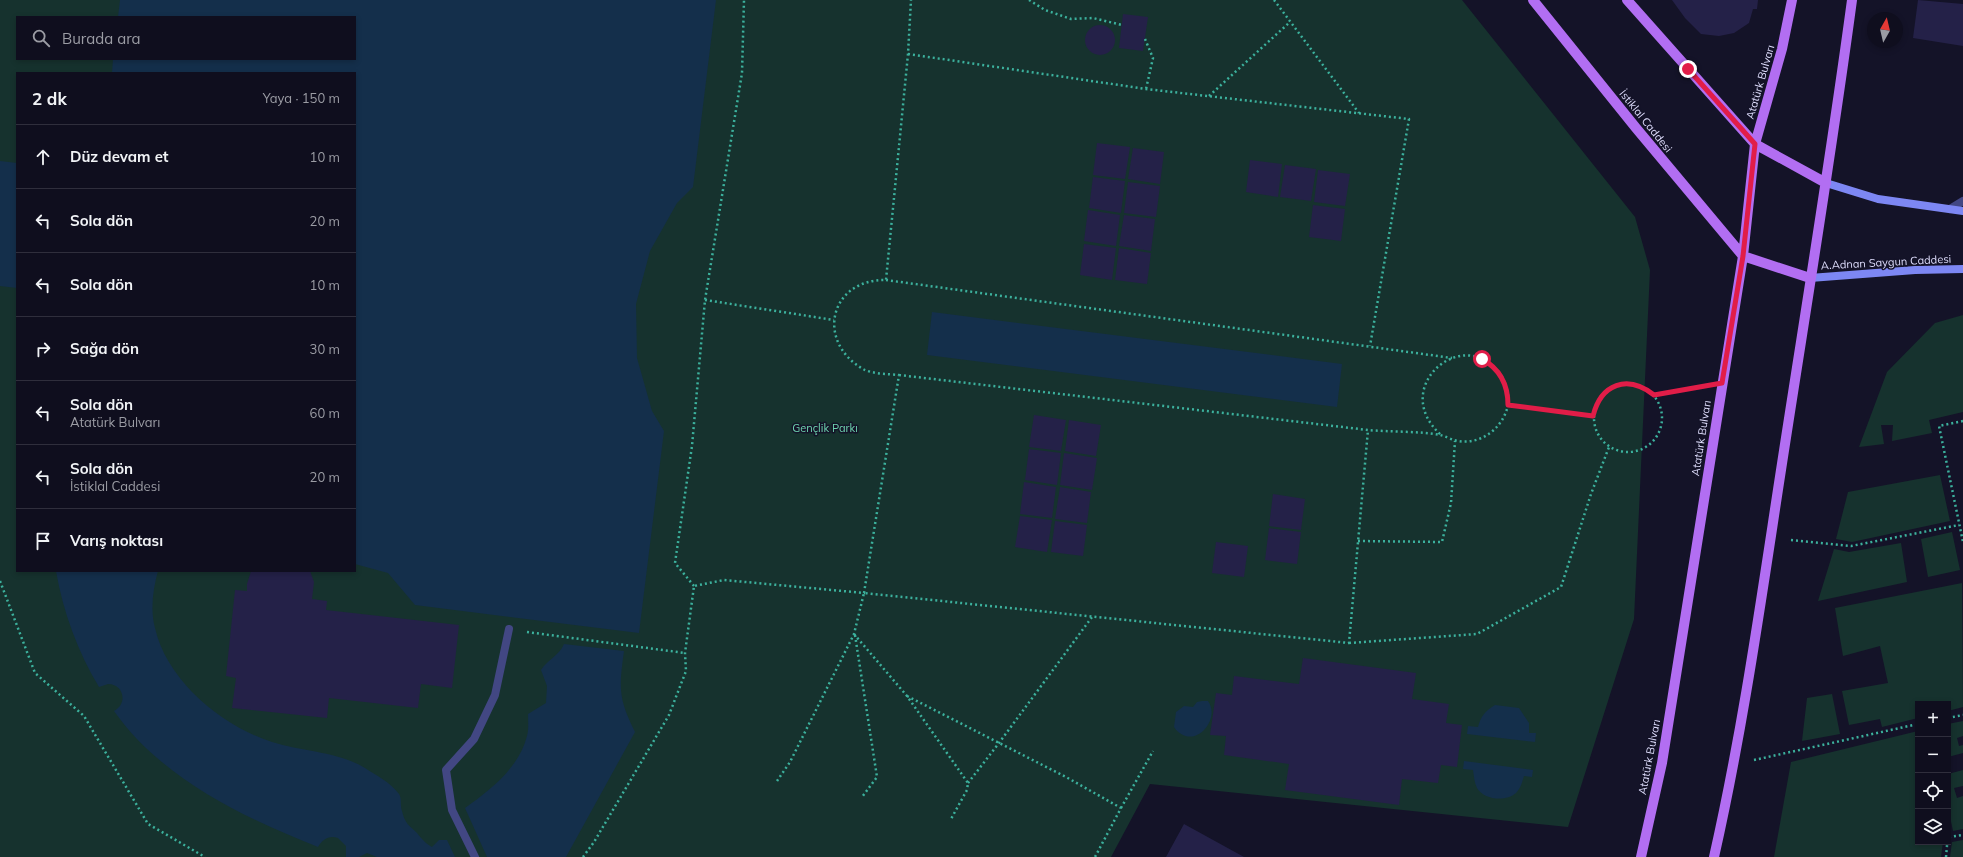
<!DOCTYPE html>
<html lang="tr">
<meta charset="utf-8">
<style>
:root{--surface:#0f0e1e;--page:#1d1c2b;--text:#f1f3f6;--muted:#9b9ca4;--line:#2f2e3c}
body{margin:0;font-family:Mulish,sans-serif;background:var(--page);color:var(--text)}
.controls{position:absolute;right:12px;bottom:12px;display:grid;overflow:hidden;border-radius:0px;box-shadow:0 2px 6px #0003}
.controls button{width:36px;height:36px;display:grid;place-items:center;padding:0;border:0;border-bottom:1px solid var(--line);background:var(--surface);color:var(--text);font:20px sans-serif}
.compass{position:absolute;left:1867px;top:12px;width:36px;height:36px;border-radius:50%;background:var(--surface);box-shadow:0 2px 6px #0003;rotate:8deg}
.stop{position:absolute;width:12px;height:12px;margin:-9px;border:3px solid #e11d48;border-radius:50%;background:#fff}
.stop.end{background:#e11d48;border-color:#fff;box-shadow:0 1px 4px #0008}
.list{margin:0;padding:0;list-style:none}
h2{display:flex;justify-content:space-between;align-items:center;height:52px;margin:0;padding:0 16px;font-size:17px}
h2 small{font-size:13px;font-weight:400;color:var(--muted)}
.list li{display:grid;grid-template-columns:26px 1fr auto;gap:12px;align-items:center;box-sizing:border-box;height:64px;padding:0 16px;border-top:1px solid var(--line)}
.list b{display:block;font-size:15px;white-space:nowrap}
.list p{margin:0;font-size:13px;white-space:nowrap;color:var(--muted)}
.list em{font-size:13px;font-style:normal;color:var(--muted)}
.icon{flex:none;width:22px;height:22px;fill:none;stroke:currentColor;stroke-width:2;stroke-linecap:round;stroke-linejoin:round}
.map{position:relative;flex:none;width:1963px;height:857px;overflow:hidden}
.search{position:absolute;background:var(--surface);box-shadow:0 2px 6px #0003;left:16px;top:16px;width:340px;height:44px;display:flex;align-items:center;gap:10px;box-sizing:border-box;padding:0 14px;border-radius:0px;color:var(--muted);font-size:15px}
.panel{position:absolute;background:var(--surface);box-shadow:0 2px 6px #0003;left:16px;top:72px;width:340px;height:500px;border-radius:0px}
.map>svg:first-child{display:block}
.green{fill:#16322e;fill-rule:evenodd}
.water{fill:#142f4b}
.building{fill:#242148}
.lines{fill:none;stroke-linecap:round;stroke-linejoin:round}
.path{stroke:#3cb19d;stroke-width:2.5;stroke-dasharray:2 3;stroke-linecap:butt}
.service{stroke:#424783;stroke-width:8}
.minor{stroke:#424783;stroke-width:8}
.secondary{stroke:#7d87f3;stroke-width:8}
.primary{stroke:#b26ef2;stroke-width:10}
.route{stroke:#e11d48;stroke-width:5}
.labels{text-anchor:middle;stroke-width:3;stroke-linejoin:round;paint-order:stroke}
.street-label{font-size:11px;fill:#deddfc;stroke:#141328}
.park-label{font-size:11px;fill:#6fd7b1;stroke:#141328}
</style>
<div class="map">
<svg width="1963" height="857" viewBox="0 0 1963 857">
<rect width="100%" height="100%" fill="#141328"/>
<path class="green" d="M 0,0 L 1462,0 L 1635,217 L 1650,270 L 1634,619 L 1568,827 L 1150,784 L 1111,857 L 0,857 ZM 17,17 L 355,17 L 355,59 L 17,59 ZM 17,73 L 355,73 L 355,571 L 17,571 Z
M 1963,315 L 1963,412 L 1929,420 L 1932,433 L 1892,441 L 1893,425 L 1881,425 L 1884,444 L 1859,447 L 1887,372 L 1935,323 Z
M 1940,475 L 1950,521 L 1852,542 L 1836,539 L 1848,492 Z
M 1952,532 L 1960,570 L 1928,577 L 1921,539 Z
M 1901,543 L 1907,582 L 1818,601 L 1834,549 L 1849,552 Z
M 1962,583 L 1963,707 L 1948,711 L 1948,704 L 1918,704 L 1918,718 L 1882,727 L 1880,719 L 1849,725 L 1842,691 L 1888,683 L 1880,646 L 1843,656 L 1835,608 Z
M 1832,694 L 1840,734 L 1802,741 L 1807,698 Z
M 1963,721 L 1963,736 L 1957,738 L 1959,746 L 1963,745 L 1963,753 L 1948,757 L 1948,724 Z
M 1918,731 L 1918,842 L 1943,842 L 1941,857 L 1774,857 L 1791,762 Z
M 1963,770 L 1963,786 L 1954,788 L 1957,798 L 1963,796 L 1963,829 L 1953,831 L 1948,807 L 1948,774 Z
M 1963,840 L 1963,857 L 1950,857 L 1952,842 Z"/>
<path class="water" d="M 120,0 L 716,0 L 693,187 L 677,203 L 650,251 L 636,304 L 637,358 L 652,411 L 664,431 L 639,633 L 415,605 L 388,573 L 355,564 L 355,73 L 112,73 L 113,59 L 355,59 L 355,17 L 118,17 Z
M 0,161 L 17,163 L 17,288 L 0,286 Z
M 932,312 L 1342,364 L 1337,407 L 927,355 Z
M 56,571 L 158,571 C 153,589 150,609 155,628 C 167,681 222,726 272,742 C 303,752 337,751 365,768 C 377,776 390,782 399,794 C 402,798 400,806 402,811 C 405,824 409,825 417,833 C 422,839 425,843 432,847 L 439,840 L 447,840 L 455,857 L 377,857 L 367,853 L 359,857 L 346,857 L 346,846 L 338,838 C 329,835 323,839 318,847 C 244,818 161,778 114,711 C 128,704 124,684 108,684 L 99,687 C 78,652 63,612 56,571 Z
M 564,644 L 624,651 C 619,688 618,698 635,732 L 566,857 L 487,857 L 465,808 C 490,790 519,768 527,736 C 529,729 528,721 528,714 L 546,703 L 547,686 L 541,670 C 547,660 559,656 564,644 Z
M 1202,701 L 1208,701 C 1222,720 1192,753 1174,727 L 1176,712 L 1184,706 L 1193,707 L 1197,702 Z
M 1495,705 L 1519,708 L 1529,723 L 1529,733 L 1536,733 L 1535,742 L 1467,734 L 1468,726 L 1478,727 C 1481,716 1485,711 1495,705 Z
M 1464,761 L 1533,770 L 1532,777 L 1524,776 C 1522,782 1521,788 1516,793 C 1506,802 1484,800 1477,788 C 1474,782 1474,776 1473,770 L 1463,769 Z"/>
<path class="building" d="M 1672,0 L 1758,0 L 1757,9 L 1753,9 L 1749,23 L 1734,33 L 1719,36 L 1701,34 L 1685,18 Z
M 1918,0 L 1963,4 L 1963,46 L 1913,38 Z
M 1123,14 L 1148,17 L 1143,51 L 1119,48 Z
M1085 40a15 15 0 1 1 30 0a15 15 0 1 1-30 0Z
M 1097,143 L 1130,147 L 1125,179 L 1093,175 Z
M 1133,148 L 1164,152 L 1160,184 L 1128,179 Z
M 1250,160 L 1282,164 L 1278,197 L 1246,192 Z
M 1285,165 L 1316,169 L 1311,201 L 1280,197 Z
M 1318,170 L 1350,174 L 1345,206 L 1314,202 Z
M 1093,177 L 1125,181 L 1121,213 L 1089,208 Z
M 1128,182 L 1160,186 L 1156,217 L 1124,213 Z
M 1313,205 L 1345,209 L 1341,241 L 1309,237 Z
M 1088,210 L 1120,215 L 1116,246 L 1084,241 Z
M 1124,215 L 1155,219 L 1151,251 L 1119,246 Z
M 1084,244 L 1116,248 L 1112,280 L 1080,275 Z
M 1119,248 L 1151,253 L 1147,284 L 1115,280 Z
M 1034,415 L 1066,420 L 1061,451 L 1029,447 Z
M 1069,420 L 1101,425 L 1096,456 L 1065,451 Z
M 1029,449 L 1061,453 L 1057,485 L 1025,480 Z
M 1064,453 L 1097,458 L 1092,490 L 1060,485 Z
M 1024,482 L 1056,487 L 1052,518 L 1020,514 Z
M 1060,487 L 1091,492 L 1087,523 L 1055,519 Z
M 1273,494 L 1305,499 L 1301,530 L 1269,526 Z
M 1020,516 L 1052,520 L 1047,552 L 1015,547 Z
M 1055,521 L 1087,525 L 1083,556 L 1051,552 Z
M 1269,528 L 1301,532 L 1297,564 L 1265,560 Z
M 1216,542 L 1248,546 L 1244,577 L 1212,573 Z
M 251,571 L 310,571 L 314,582 L 312,599 L 327,601 L 326,610 L 459,625 L 452,688 L 421,684 L 418,708 L 329,698 L 327,718 L 232,708 L 236,678 L 226,676 L 235,590 L 247,591 L 247,584 Z
M 1303,658 L 1416,673 L 1412,699 L 1449,704 L 1446,723 L 1462,725 L 1457,767 L 1441,765 L 1438,783 L 1402,779 L 1399,805 L 1285,790 L 1289,764 L 1224,755 L 1226,736 L 1210,735 L 1216,693 L 1232,695 L 1234,676 L 1299,684 Z
M 1184,824 L 1244,857 L 1166,857 Z"/>
<g class="lines">
<path class="path" d="M 1029,0 L 1045,10 L 1071,19 L 1093,18 L 1122,25
M 1274,0 L 1359,113
M 1145,39 L 1153,58 L 1146,89
M 908,54 L 1146,89 L 1409,119 L 1370,346
M 1209,96 L 1290,22
M 886,280 L 1452,358
M 705,300 L 834,320
M 899,375 L 1368,430 C 1389,432 1420,431 1440,435 C 1445,436 1450,439 1454,440 C 1479,447 1503,429 1508,405 C 1510,397 1506,388 1504,381 C 1502,375 1498,371 1493,367 C 1458,330 1390,389 1441,435
M1594 418a34 34 0 1 1 68 0a34 34 0 1 1-68 0Z
M 1654,395 L 1702,387
M 1509,405 L 1593,416
M 1963,421 L 1939,426 L 1963,542
M 1791,540 L 1851,546 L 1959,525
M 1358,541 L 1442,542 L 1451,503 L 1455,441
M 0,581 L 35,673 L 84,716 L 148,824 L 205,857
M 694,586 L 675,563 L 692,446 L 705,300 L 742,73 L 744,0
M 527,632 L 685,653
M 854,634 L 907,696 L 968,783 L 967,790 L 951,819
M 855,635 L 877,777 L 862,797
M 1349,643 L 1477,634 L 1561,587 L 1591,494 L 1609,447
M 907,696 L 1066,777 L 1121,808 L 1095,857
M 1948,718 L 1963,715
M 1754,760 L 1918,724
M 777,781 L 790,762 L 854,634 L 864,593 L 1349,643 L 1368,430
M 968,783 L 999,743 L 1092,617
M 1121,808 L 1153,751
M 1949,837 L 1963,835
M 583,857 L 594,842 L 669,715 L 686,671 L 685,653 L 694,586 L 724,580 L 864,593 L 899,375 C 889,374 872,374 863,369 C 815,341 830,279 886,280 L 908,54 L 911,0
M 1946,857 L 1948,834"/>
<path class="service" d="M 475,857 L 452,810 L 446,770 L 474,739 L 495,695 L 509,629"/>
<path class="minor" d="M 1950,209 L 1963,201"/>
<path class="secondary" d="M 1826,183 L 1878,199 L 1963,211
M 1810,278 L 1915,270 L 1963,269"/>
<path class="primary" d="M 1533,0 L 1636,128 L 1743,256
M 1627,0 L 1755,144 L 1826,183
M 1743,256 L 1810,278
M 1641,857 L 1662,763 L 1743,256 L 1755,144 L 1782,49 L 1792,0
M 1714,857 C 1743,729 1761,600 1781,470 C 1805,314 1831,157 1852,0"/>
</g>
<g class="lines">
<path class="route" d="M 1482,359 C 1500,369 1508,384 1508,405 L 1593,416 C 1601,384 1627,374 1654,395 L 1722,383 L 1743,256 L 1755,144 L 1688,69"/>
</g>
<g class="labels">
<g class="street-label">
<text transform="translate(1760 82) rotate(-74)" y="4">Atatürk Bulvarı</text>
<text transform="translate(1646 121) rotate(51)" y="4">İstiklal Caddesi</text>
<text transform="translate(1886 262) rotate(-3)" y="4">A.Adnan Saygun Caddesi</text>
<text transform="translate(1701 438) rotate(-81)" y="4">Atatürk Bulvarı</text>
<text transform="translate(1649 757) rotate(-79)" y="4">Atatürk Bulvarı</text>
</g>
<g class="park-label">
<text x="825" y="432">Gençlik Parkı</text>
</g>
</g>
</svg>
<div class="controls">
<button>+</button>
<button>−</button>
<button><svg class="icon" aria-label="locate" viewBox="0 0 24 24"><circle cx="12" cy="12" r="6"/><path d="M12 2v4M12 18v4M2 12h4M18 12h4"/></svg></button>
<button><svg class="icon" aria-label="layers" viewBox="0 0 24 24"><path d="M12 4l9 5-9 5-9-5zM3 14l9 5 9-5"/></svg></button>
</div>
<svg class="compass" viewBox="-18 -18 36 36"><path d="M0-13l5 13h-10z" fill="#e53935"/><path d="M0 13l5-13h-10z" fill="#9b9ca4"/></svg>
<div class="stop" style="left:1482px;top:359px"></div>
<div class="stop end" style="left:1688px;top:69px"></div>
<div class="search"><svg class="icon" aria-label="search" viewBox="0 0 24 24"><circle cx="10" cy="10" r="6"/><path d="M15 15l6 6"/></svg>Burada ara</div>
<section class="panel">
<h2>2 dk<small>Yaya · 150 m</small></h2>
<ul class="list">
<li><svg class="icon" aria-label="ahead" viewBox="0 0 24 24"><path d="M12 20V5M6 11l6-6 6 6"/></svg><div><b>Düz devam et</b></div><em>10 m</em></li>
<li><svg class="icon" aria-label="left" viewBox="0 0 24 24"><path d="M17 20v-9H6M10 6l-5 5 5 5"/></svg><div><b>Sola dön</b></div><em>20 m</em></li>
<li><svg class="icon" aria-label="left" viewBox="0 0 24 24"><path d="M17 20v-9H6M10 6l-5 5 5 5"/></svg><div><b>Sola dön</b></div><em>10 m</em></li>
<li><svg class="icon" aria-label="right" viewBox="0 0 24 24"><path d="M7 20v-9h11M14 6l5 5-5 5"/></svg><div><b>Sağa dön</b></div><em>30 m</em></li>
<li><svg class="icon" aria-label="left" viewBox="0 0 24 24"><path d="M17 20v-9H6M10 6l-5 5 5 5"/></svg><div><b>Sola dön</b><p>Atatürk Bulvarı</p></div><em>60 m</em></li>
<li><svg class="icon" aria-label="left" viewBox="0 0 24 24"><path d="M17 20v-9H6M10 6l-5 5 5 5"/></svg><div><b>Sola dön</b><p>İstiklal Caddesi</p></div><em>20 m</em></li>
<li><svg class="icon" aria-label="arrive" viewBox="0 0 24 24"><path d="M6 21V4h12l-3 4 3 4H6"/></svg><div><b>Varış noktası</b></div></li>
</ul>
</section>
</div>
